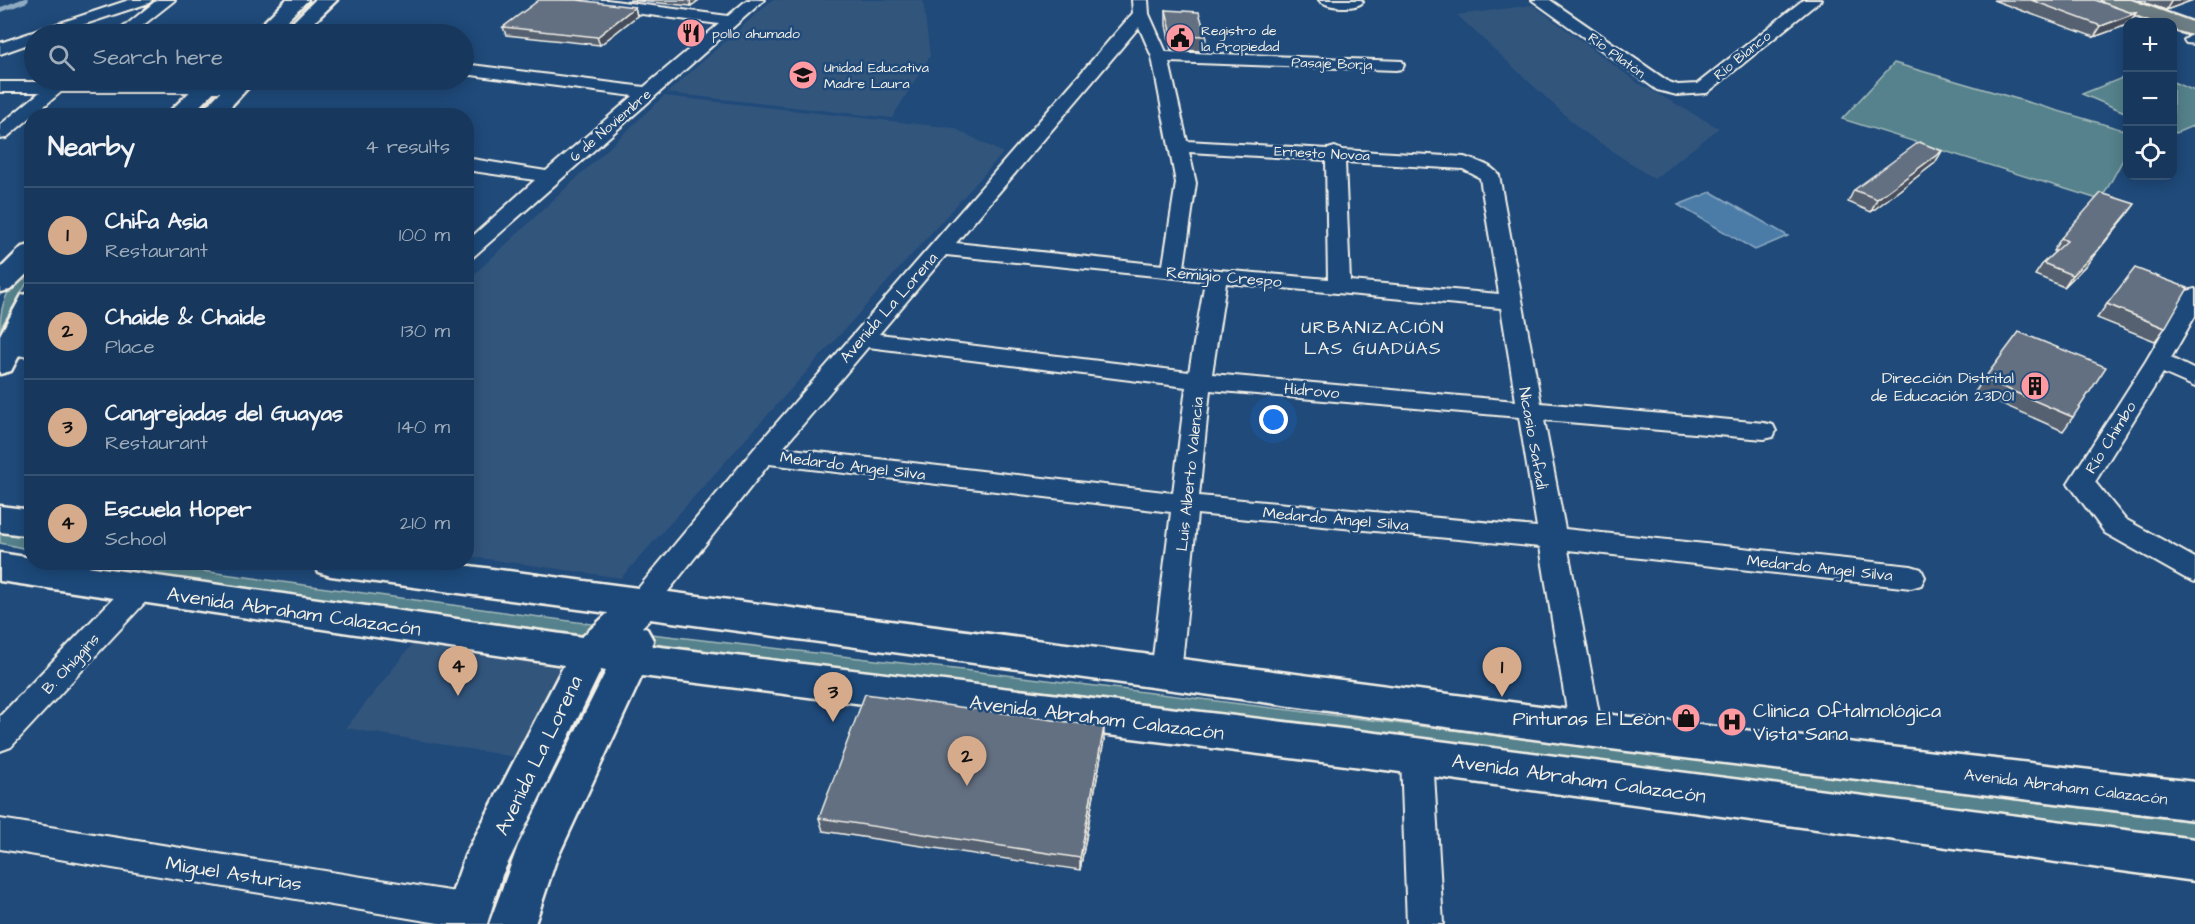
<!DOCTYPE html>
<meta charset="utf-8">
<style>
:root{--surface:#17385c;--page:#203f62;--text:#f1f3f6;--muted:#9eacbb;--line:#365272;--accent:#d6ab8b}
body{margin:0;font-family:"Architects Daughter",sans-serif;background:var(--page);color:var(--text)}
.controls{position:absolute;right:18px;top:18px;display:grid;overflow:hidden;border-radius:12px;box-shadow:0 3px 15px #0003}
.controls button{width:54px;height:54px;display:grid;place-items:center;padding:0;border:0;border-bottom:2px solid var(--line);background:var(--surface);color:var(--text);font:30px sans-serif}
.you{position:absolute;left:1274px;top:420px;width:21px;height:21px;margin:-15px;border:4px solid #fff;border-radius:50%;background:#1a73e8;box-shadow:0 0 0 9px #1a73e833}
.badge{display:grid;place-items:center;width:39px;height:39px;border-radius:50%;background:var(--accent);color:#111;font-size:20px;font-weight:700}
.pin{position:absolute;translate:-50% -50px;filter:drop-shadow(0 2px 3px #0008)}
.pin::after{content:'';position:absolute;top:32px;width:21px;height:18px;background:inherit;clip-path:polygon(0 0,100% 0,50% 100%)}
.list{margin:0;padding:0;list-style:none}
h2{display:flex;justify-content:space-between;align-items:center;height:78px;margin:0;padding:0 24px;font-size:26px}
h2 small{font-size:20px;font-weight:400;color:var(--muted)}
.list li{display:grid;grid-template-columns:39px 1fr auto;gap:18px;align-items:center;box-sizing:border-box;height:96px;padding:0 24px;border-top:2px solid var(--line)}
.list b{display:block;font-size:22px;white-space:nowrap}
.list p{margin:0;font-size:20px;white-space:nowrap;color:var(--muted)}
.list em{font-size:20px;font-style:normal;color:var(--muted)}
.icon{flex:none;width:33px;height:33px;fill:none;stroke:currentColor;stroke-width:2;stroke-linecap:round;stroke-linejoin:round}
.map{position:relative;flex:none;width:2195px;height:924px;overflow:hidden}
.search{position:absolute;background:var(--surface);box-shadow:0 3px 15px #0003;left:24px;top:24px;width:450px;height:66px;display:flex;align-items:center;gap:15px;box-sizing:border-box;padding:0 21px;border-radius:33px;color:var(--muted);font-size:22px}
.panel{position:absolute;background:var(--surface);box-shadow:0 3px 15px #0003;left:24px;top:108px;width:450px;height:462px;border-radius:24px}
.map>svg:first-child{display:block}
.built{fill:#33557c}
.green{fill:#54828c;stroke:#a4baba;stroke-width:1.5}
.water{fill:#4b7ca8;stroke:#8fabc2;stroke-width:1.5}
.lines{fill:none;stroke-linecap:round;stroke-linejoin:round}
.stream{stroke:#8fabc2;stroke-width:5}
.street-casing{stroke:#f4f1e8;stroke-width:4}
.secondary-casing{stroke:#f4f1e8;stroke-width:5}
.primary-casing{stroke:#f4f1e8;stroke-width:5}
.street{fill:#1f4a7a;fill-rule:evenodd}
.secondary{fill:#1f4a7a;fill-rule:evenodd}
.primary{fill:#6d7d84;fill-rule:evenodd}
.wall{fill:#556070;stroke:#f4f1e8;stroke-width:1.5}
.shaded-wall{fill:#454e5b;stroke:#f4f1e8;stroke-width:1.5}
.building{fill:#637082;stroke:#f4f1e8;stroke-width:1.5}
.labels{text-anchor:middle;stroke-width:5;stroke-linejoin:round;paint-order:stroke}
.far-poi-label{font-size:14px;fill:#f4f1e8;stroke:#1f4a7a;text-anchor:start}
.far-street-label{font-size:14px;fill:#f4f1e8;stroke:#1f4a7a}
.street-label{font-size:16px;fill:#f4f1e8;stroke:#1f4a7a}
.poi-label{font-size:16px;fill:#f4f1e8;stroke:#1f4a7a;text-anchor:end}
.neighbourhood-label{font-size:18px;letter-spacing:1.5px;fill:#f4f1e8;stroke:#1f4a7a}
.near-street-label{font-size:20px;fill:#f4f1e8;stroke:#1f4a7a}
.near-poi-label{font-size:20px;fill:#f4f1e8;stroke:#1f4a7a;text-anchor:start}
</style>
<div class="map">
<svg width="2195" height="924" viewBox="0 0 2195 924">
<rect width="100%" height="100%" fill="#1f4a7a"/>
<filter id="ink" filterUnits="userSpaceOnUse"><feTurbulence type="fractalNoise" baseFrequency=".0167" numOctaves="2"/><feDisplacementMap in="SourceGraphic" scale="12" xChannelSelector="R" yChannelSelector="G"/><feConvolveMatrix kernelMatrix="1 2 1 2 8 2 1 2 1" color-interpolation-filters="sRGB"/></filter>
<g filter="url(#ink)">
<path class="built" d="M 772,0 L 923,0 L 930,56 L 892,118 L 667,93 Z
M 1533,5 L 1638,83 L 1719,128 L 1654,179 L 1581,130 L 1457,15 Z
M 664,96 L 954,128 L 1003,153 L 621,578 L 467,556 L 467,281 Z
M 414,642 L 561,664 L 515,757 L 346,728 Z"/>
<path class="green" d="M 1894,63 L 2127,131 L 2127,152 L 2101,200 L 1842,119 Z
M 2127,76 L 2127,113 L 2082,94 Z
M 2173,82 L 2195,91 L 2195,125 L 2176,133 L 2173,132 Z
M 31,265 L 31,276 L 0,329 C 0,298 10,286 31,265 Z
M 0,532 L 31,538 L 31,550 L 0,543 Z
M 96,563 L 155,563 L 194,570 L 592,624 L 585,635 L 184,580 Z
M 651,634 L 1031,678 L 2195,822 L 2195,839 L 646,643 Z"/>
<path class="water" d="M 1711,192 L 1788,236 L 1755,250 L 1678,205 Z"/>
<g class="lines">
<path class="stream" d="M 0,10 L 26,0"/>
<g class="street-casing">
<path id="street" d="M 129,0 L 152,0 L 149,3 L 55,34 L 34,34 L 34,42 L 0,54 L 0,43 Z
M 157,0 L 175,0 L 132,34 L 115,34 Z
M 564,0 L 607,0 L 728,16 L 747,0 L 764,0 L 473,257 L 466,259 L 466,242 L 535,180 L 466,170 L 466,158 L 546,171 L 633,96 L 464,74 L 464,64 L 644,87 L 719,24 L 572,5 Z
M 1132,0 L 1148,0 L 1149,14 L 1166,52 L 1402,61 L 1404,65 L 1402,69 L 1396,70 L 1169,62 L 1187,141 L 1328,149 L 1335,147 L 1342,150 L 1464,157 C 1477,161 1490,164 1499,175 L 1541,403 L 1764,423 L 1773,425 L 1776,431 L 1773,437 L 1764,439 L 1544,420 L 1565,529 L 1911,566 L 1921,569 L 1925,577 L 1921,585 L 1911,588 L 1568,550 L 1602,729 L 1597,738 L 1586,742 L 1575,738 L 1570,729 L 1540,547 L 1197,514 L 1181,673 L 1177,682 L 1166,685 L 1155,682 L 1151,673 L 1171,512 L 769,464 L 651,613 L 641,616 L 631,613 L 627,605 L 631,597 L 754,449 L 1133,13 ZM 1139,27 L 1152,57 L 1176,183 L 1163,265 L 956,243 ZM 1189,152 L 1326,160 L 1328,279 L 1184,267 L 1196,183 ZM 1345,162 L 1463,169 L 1480,178 L 1499,294 L 1350,281 ZM 946,255 L 1205,281 L 1189,372 L 879,334 ZM 1226,283 L 1501,308 L 1516,401 L 1212,374 ZM 868,347 L 1186,387 L 1173,493 L 783,448 ZM 1210,390 L 1519,417 L 1537,527 L 1199,496 Z
M 1319,0 L 1361,0 L 1363,2 C 1355,10 1327,8 1319,0 Z
M 1532,0 L 1550,0 L 1669,82 L 1678,85 L 1697,84 L 1803,0 L 1821,0 L 1707,93 L 1677,95 L 1657,90 Z
M 2195,33 L 2195,44 L 2186,43 L 2184,40 Z
M 56,80 L 68,80 L 70,82 L 237,82 L 243,83 L 246,87 L 243,91 L 237,92 L 61,92 L 6,138 L 0,139 L 0,125 L 40,92 L 0,92 L 0,82 L 53,82 Z
M 2195,289 L 2195,316 L 2171,358 L 2195,370 L 2195,387 L 2163,373 L 2095,482 L 2125,519 L 2195,558 L 2195,582 L 2185,578 L 2105,533 L 2068,483 L 2146,361 L 2184,296 L 2187,291 Z
M 8,339 L 32,344 L 32,358 L 0,351 L 0,341 Z
M 140,578 L 150,581 L 154,589 L 150,597 L 11,747 L 0,751 L 0,716 L 130,581 Z
M 1417,743 L 1428,747 L 1433,757 L 1443,924 L 1407,924 L 1401,757 L 1406,747 Z
M 0,819 L 468,894 L 480,899 L 486,911 L 478,924 L 444,924 L 0,849 Z"/>
</g>
<g class="secondary-casing">
<path id="secondary" d="M 286,0 L 308,0 L 273,34 L 252,34 Z
M 315,0 L 337,0 L 302,34 L 281,34 Z
M 202,80 L 225,80 L 190,116 L 165,116 Z
M 232,80 L 255,80 L 222,116 L 197,116 Z
M 32,245 L 32,269 L 10,290 L 0,292 L 0,269 L 22,247 Z
M 32,293 L 32,331 L 11,371 L 0,374 L 0,335 L 22,295 Z
M 0,506 L 32,510 L 32,536 L 0,532 Z
M 0,553 L 32,558 L 32,562 L 60,562 L 582,637 L 608,613 L 331,576 L 318,572 L 313,562 L 439,562 L 1586,712 L 2195,782 L 2195,820 L 1586,746 L 650,619 L 642,627 L 647,629 L 653,640 L 652,646 L 1393,735 L 2195,839 L 2195,881 L 1393,771 L 642,676 L 555,863 L 535,924 L 489,924 L 518,846 L 606,671 L 601,670 L 502,875 L 487,924 L 441,924 L 465,856 L 564,665 L 0,581 Z"/>
</g>
<g class="primary-casing">
<path id="primary" d="M 2102,0 L 2131,0 L 2195,23 L 2195,36 L 2172,29 L 2172,22 L 2155,22 L 2105,4 Z"/>
</g>
<use href="#street" class="street"/>
<use href="#secondary" class="secondary"/>
<use href="#primary" class="primary"/>
</g>
<path class="wall" d="M 629,0 L 699,0 L 691,6 Z
M 1993,0 L 2095,0 L 2129,12 L 2136,13 L 2130,22 L 2127,22 L 2127,25 L 2094,37 Z
M 2137,0 L 2193,0 L 2166,10 Z
M 635,7 L 637,16 L 600,45 L 506,35 L 503,27 Z
M 1166,10 L 1206,36 L 1205,51 L 1171,50 L 1166,25 Z
M 1935,163 L 1871,212 L 1848,202 L 1854,190 Z
M 2126,216 L 2087,264 L 2064,287 L 2035,275 L 2043,263 L 2056,251 L 2053,251 L 2061,238 Z
M 2107,304 L 2165,328 L 2155,341 L 2097,318 Z
M 1984,379 L 2073,417 L 2063,431 L 1975,392 Z
M 1104,740 L 1080,870 L 823,831 L 819,818 Z"/>
<path class="shaded-wall" d="M 690,0 L 699,0 L 691,6 Z
M 2172,0 L 2193,0 L 2166,10 Z
M 635,7 L 637,16 L 600,45 L 597,37 Z
M 2136,13 L 2130,22 L 2127,22 L 2127,25 L 2094,37 L 2101,26 Z
M 1942,151 L 1935,163 L 1871,212 L 1877,199 Z
M 2135,204 L 2126,216 L 2087,264 L 2064,287 L 2072,275 Z
M 1104,727 L 1104,740 L 1080,870 L 1080,858 Z"/>
<path class="building" d="M 539,0 L 577,0 L 635,7 L 597,37 L 503,27 Z
M 2031,0 L 2095,0 L 2129,12 L 2136,13 L 2101,26 Z
M 1166,10 L 1199,12 L 1206,36 L 1172,35 Z
M 1919,142 L 1942,151 L 1877,199 L 1854,190 Z
M 2101,193 L 2135,204 L 2096,252 L 2072,275 L 2043,263 L 2067,241 L 2061,238 Z
M 2135,268 L 2188,288 L 2165,328 L 2107,304 Z
M 2019,332 L 2106,367 L 2073,417 L 1984,379 Z
M 865,694 L 1104,727 L 1080,858 L 819,818 Z"/>
</g>
<defs>
<g id="restaurant-disc" transform="scale(1.5)"><circle r="9.5" fill="#ff9aa2" stroke="#1f4a7a"/><path d="M-5-6h1v4h1v-4h1v4h1v-4h1v5L-1.5 .5V6h-2V.5L-5-1ZM5-6V6H3V1.5H1.5Q1.5-4 5-6Z" fill="#111"/></g>
<g id="civic-disc" transform="scale(1.5)"><circle r="9.5" fill="#ff9aa2" stroke="#1f4a7a"/><path d="M-.6-6.5H3V-4.5H.6V-3L4-1V1h2V6H-6V1h2V-1L-.6-3ZM-1.2 2.5V6h2.4V2.5Z" fill="#111"/></g>
<g id="school-disc" transform="scale(1.5)"><circle r="9.5" fill="#ff9aa2" stroke="#1f4a7a"/><path d="M0-5L7-2L0 1L-7-2ZM-4 1L0 2.5L4 1V4Q0 6-4 4Z" fill="#111"/></g>
<g id="building-disc" transform="scale(1.5)"><circle r="9.5" fill="#ff9aa2" stroke="#1f4a7a"/><path d="M-4-6H4V6H1V3H-1V6H-4ZM-2.5-4.3h1.7v1.8h-1.7ZM.8-4.3h1.7v1.8H.8ZM-2.5-1h1.7V.8h-1.7ZM.8-1h1.7V.8H.8Z" fill="#111"/></g>
<g id="shop-disc" transform="scale(1.5)"><circle r="9.5" fill="#ff9aa2" stroke="#1f4a7a"/><path d="M-5-2.5h2.3a2.7 3.5 0 0 1 5.4 0H5L5.5 6h-11ZM-1.5-2.5h3a1.5 2.3 0 0 0-3 0Z" fill="#111"/></g>
<g id="hospital-disc" transform="scale(1.5)"><circle r="9.5" fill="#ff9aa2" stroke="#1f4a7a"/><path d="M-5-5h3v3.5h4V-5h3V5h-3V1.5h-4V5h-3Z" fill="#111"/></g>
</defs>
<g fill-rule="evenodd">
<use href="#restaurant-disc" x="691" y="33"/>
<use href="#civic-disc" x="1180" y="38"/>
<use href="#school-disc" x="803" y="75"/>
<use href="#building-disc" x="2035" y="386"/>
<use href="#shop-disc" x="1686" y="718"/>
<use href="#hospital-disc" x="1732" y="722"/>
</g>
<g class="labels">
<g class="far-poi-label">
<text x="1201" y="35">Registro de<tspan x="1201" dy="16">la Propiedad</tspan></text>
<text x="712" y="38">pollo ahumado</text>
<text x="824" y="72">Unidad Educativa<tspan x="824" dy="16">Madre Laura</tspan></text>
</g>
<g class="far-street-label">
<text transform="translate(1617 55) rotate(36)" y="5">Río Pilatón</text>
<text transform="translate(1742 55) rotate(-39)" y="5">Río Blanco</text>
<text transform="translate(1332 63) rotate(2)" y="5">Pasaje Borja</text>
<text transform="translate(610 125) rotate(-41)" y="5">6 de Noviembre</text>
<text transform="translate(1322 153) rotate(3)" y="5">Ernesto Novoa</text>
</g>
<g class="street-label">
<text transform="translate(1224 276) rotate(5)" y="6">Remigio Crespo</text>
<text transform="translate(888 307) rotate(-49)" y="6">Avenida La Lorena</text>
<text transform="translate(1312 390) rotate(5)" y="6">Hidrovo</text>
<text transform="translate(2110 437) rotate(-58)" y="6">Río Chimbo</text>
<text transform="translate(1534 438) rotate(80)" y="6">Nicasio Safadi</text>
<text transform="translate(853 465) rotate(7)" y="6">Medardo Angel Silva</text>
<text transform="translate(1189 474) rotate(-84)" y="6">Luis Alberto Valencia</text>
<text transform="translate(1336 518) rotate(5)" y="6">Medardo Angel Silva</text>
<text transform="translate(1820 567) rotate(6)" y="6">Medardo Angel Silva</text>
<text transform="translate(70 663) rotate(-47)" y="6">B. Ohiggins</text>
<text transform="translate(2066 786) rotate(7)" y="6">Avenida Abraham Calazacón</text>
</g>
<g class="poi-label">
<text x="2014" y="383">Dirección Distrital<tspan x="2014" dy="18">de Educación 23D01</tspan></text>
</g>
<g class="neighbourhood-label">
<text x="1373" y="333">URBANIZACIÓN<tspan x="1373" dy="21">LAS GUADÚAS</tspan></text>
</g>
<g class="near-street-label">
<text transform="translate(294 611) rotate(8)" y="7">Avenida Abraham Calazacón</text>
<text transform="translate(1097 717) rotate(7)" y="7">Avenida Abraham Calazacón</text>
<text transform="translate(538 755) rotate(-64)" y="7">Avenida La Lorena</text>
<text transform="translate(1579 778) rotate(8)" y="7">Avenida Abraham Calazacón</text>
<text transform="translate(234 873) rotate(9)" y="7">Miguel Asturias</text>
</g>
<g class="near-poi-label">
<text x="1753" y="717">Clìnica Oftalmológica<tspan x="1753" dy="23">Vista Sana</tspan></text>
<text x="1665" y="725" text-anchor="end">Pinturas El Leòn</text>
</g>
</g>
</svg>
<div class="controls">
<button>+</button>
<button>−</button>
<button><svg class="icon" aria-label="locate" viewBox="0 0 24 24"><circle cx="12" cy="12" r="6"/><path d="M12 2v4M12 18v4M2 12h4M18 12h4"/></svg></button>
</div>
<div class="you"></div>
<div class="pin badge" style="left:1502px;top:697px">1</div>
<div class="pin badge" style="left:967px;top:786px">2</div>
<div class="pin badge" style="left:833px;top:722px">3</div>
<div class="pin badge" style="left:458px;top:696px">4</div>
<div class="search"><svg class="icon" aria-label="search" viewBox="0 0 24 24"><circle cx="10" cy="10" r="6"/><path d="M15 15l6 6"/></svg>Search here</div>
<section class="panel">
<h2>Nearby<small>4 results</small></h2>
<ul class="list">
<li><span class="badge">1</span><div><b>Chifa Asia</b><p>Restaurant</p></div><em>100 m</em></li>
<li><span class="badge">2</span><div><b>Chaide &amp; Chaide</b><p>Place</p></div><em>130 m</em></li>
<li><span class="badge">3</span><div><b>Cangrejadas del Guayas</b><p>Restaurant</p></div><em>140 m</em></li>
<li><span class="badge">4</span><div><b>Escuela Hoper</b><p>School</p></div><em>210 m</em></li>
</ul>
</section>
</div>
